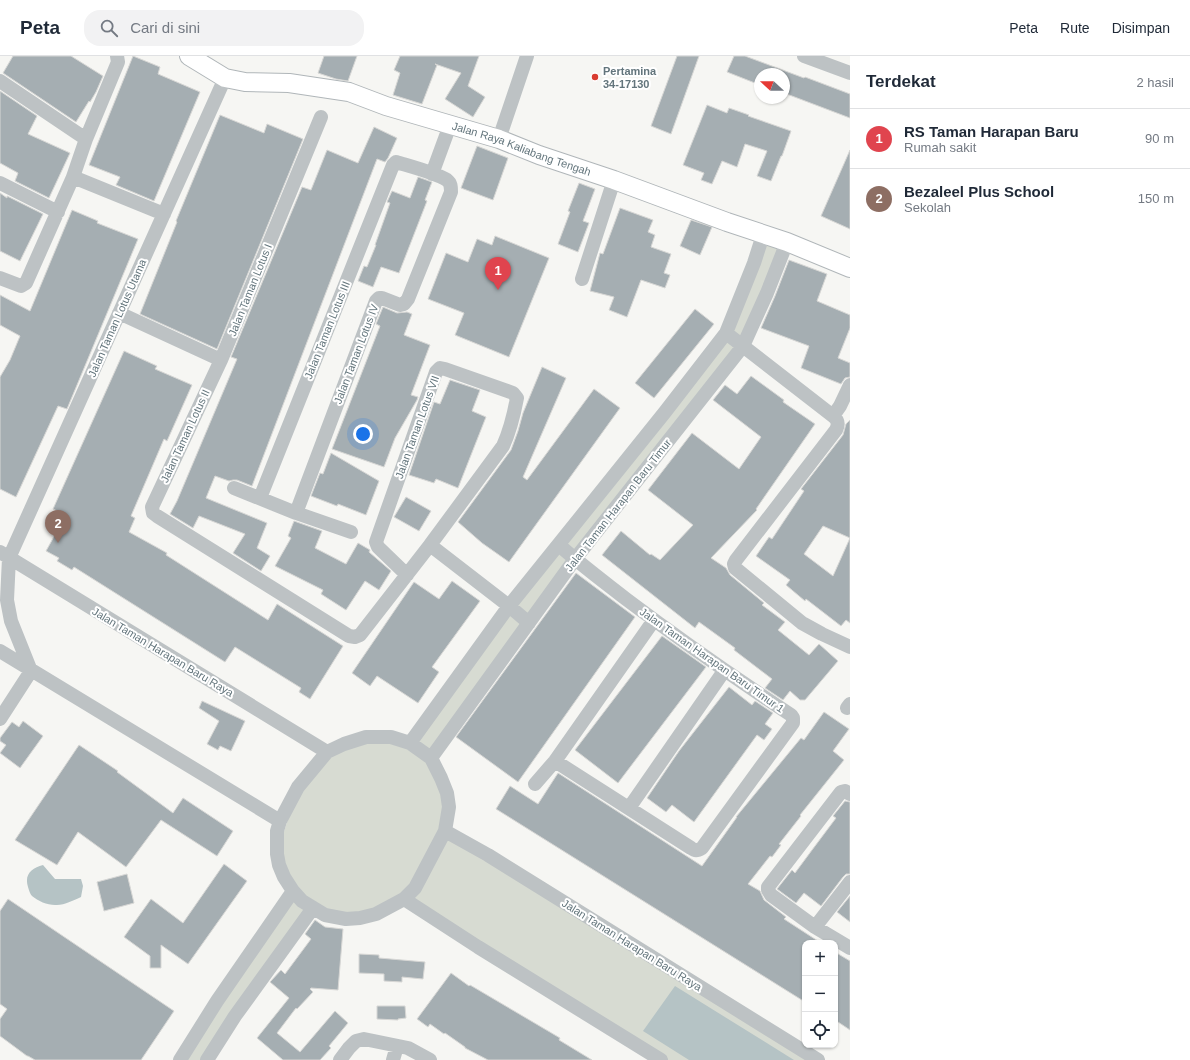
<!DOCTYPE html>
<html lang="id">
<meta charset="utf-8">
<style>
:root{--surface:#fff;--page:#f2f2f3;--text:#1f2937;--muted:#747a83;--line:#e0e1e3;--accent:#d93c30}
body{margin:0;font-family:Arial,sans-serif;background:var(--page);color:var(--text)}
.controls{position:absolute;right:12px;bottom:12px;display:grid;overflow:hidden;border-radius:8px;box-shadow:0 1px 3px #0004}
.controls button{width:36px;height:36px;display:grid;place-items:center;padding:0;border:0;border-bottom:1px solid var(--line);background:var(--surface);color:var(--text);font:20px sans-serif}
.compass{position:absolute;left:754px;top:12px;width:36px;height:36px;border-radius:50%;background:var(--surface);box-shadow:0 1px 3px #0004;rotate:291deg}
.you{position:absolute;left:363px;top:378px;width:14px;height:14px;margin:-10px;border:3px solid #fff;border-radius:50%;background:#1a73e8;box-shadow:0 0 0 6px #1a73e833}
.badge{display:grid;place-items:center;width:26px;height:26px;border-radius:50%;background:var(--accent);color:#fff;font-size:13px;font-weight:700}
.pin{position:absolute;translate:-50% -33px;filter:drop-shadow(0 1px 2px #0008)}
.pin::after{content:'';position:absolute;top:21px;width:14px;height:12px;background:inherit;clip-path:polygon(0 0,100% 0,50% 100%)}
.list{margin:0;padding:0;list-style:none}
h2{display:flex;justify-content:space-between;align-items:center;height:52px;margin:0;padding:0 16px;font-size:17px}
h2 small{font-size:13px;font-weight:400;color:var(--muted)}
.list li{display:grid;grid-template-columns:26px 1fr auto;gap:12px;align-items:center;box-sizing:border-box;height:60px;padding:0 16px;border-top:1px solid var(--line)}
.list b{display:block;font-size:15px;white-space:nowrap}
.list p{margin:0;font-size:13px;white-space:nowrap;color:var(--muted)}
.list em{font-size:13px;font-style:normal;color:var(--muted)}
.icon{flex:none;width:22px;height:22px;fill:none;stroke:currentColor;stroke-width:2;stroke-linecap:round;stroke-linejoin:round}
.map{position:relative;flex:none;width:850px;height:1004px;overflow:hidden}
header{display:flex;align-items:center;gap:24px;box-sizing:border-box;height:56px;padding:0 20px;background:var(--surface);border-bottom:1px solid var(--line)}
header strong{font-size:19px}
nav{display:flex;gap:22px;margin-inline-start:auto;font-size:14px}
.search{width:280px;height:36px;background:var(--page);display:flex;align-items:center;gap:10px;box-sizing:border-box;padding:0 14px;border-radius:16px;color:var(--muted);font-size:15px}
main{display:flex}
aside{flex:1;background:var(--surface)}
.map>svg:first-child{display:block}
.green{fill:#d7dbd2}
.water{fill:#b5c3c5}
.building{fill:#a5aeb2;stroke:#d7d7d5;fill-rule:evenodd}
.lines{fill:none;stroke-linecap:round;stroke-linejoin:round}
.major-casing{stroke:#b0b6b9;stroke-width:20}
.minor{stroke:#bdc2c4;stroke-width:14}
.major{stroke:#fff;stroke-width:18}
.poi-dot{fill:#d93c30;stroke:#fff;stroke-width:1.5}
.labels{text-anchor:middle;stroke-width:4;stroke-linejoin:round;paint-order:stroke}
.poi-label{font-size:11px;font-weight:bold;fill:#63757c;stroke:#fff;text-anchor:start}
.street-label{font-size:11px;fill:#63757c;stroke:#fff}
</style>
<header>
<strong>Peta</strong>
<div class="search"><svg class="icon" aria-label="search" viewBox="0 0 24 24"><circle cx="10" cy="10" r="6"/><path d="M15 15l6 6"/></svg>Cari di sini</div>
<nav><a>Peta</a><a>Rute</a><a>Disimpan</a></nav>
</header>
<main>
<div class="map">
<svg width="850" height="1004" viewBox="0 0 850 1004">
<rect width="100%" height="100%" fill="#f6f6f3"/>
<path class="green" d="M 763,179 L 787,186 L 743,290 L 431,702 L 441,722 L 445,776 L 818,1004 L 661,1004 L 404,843 L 360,862 L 313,853 L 207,1004 L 180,1004 L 293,835 L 277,798 L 298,731 L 344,688 L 410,687 L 726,277 Z"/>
<path class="water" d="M 43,809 L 55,823 L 81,823 L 83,830 L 81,841 C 74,844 63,850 55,849 C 47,849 38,845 32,840 C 30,838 29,834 28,831 C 24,818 32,812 43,809 Z
M 675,930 L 794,1004 L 689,1004 L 643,975 Z"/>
<path class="building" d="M 13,0 L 71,0 L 103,20 L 96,36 L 90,46 L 89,45 L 76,66 L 3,17 Z
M 133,0 L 160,11 L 158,18 L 200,36 L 154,145 L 116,129 L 120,121 L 89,109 Z
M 324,0 L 357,0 L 348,25 L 336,23 L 318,17 Z
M 400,0 L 479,0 L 468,30 L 485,41 L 473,61 L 445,43 L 461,17 L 435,8 L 437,9 L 422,48 L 393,39 L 400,17 L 394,14 Z
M 677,0 L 699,0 L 671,78 L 651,70 Z
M 734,0 L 745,0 L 804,22 L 805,21 L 850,38 L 850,62 L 784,37 L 784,18 L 760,18 L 760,29 L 727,16 Z
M 0,35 L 37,60 L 28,78 L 70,97 L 49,142 L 15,125 L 18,117 L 0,107 Z
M 707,49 L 727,57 L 729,52 L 749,59 L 748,60 L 791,75 L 782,100 L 781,100 L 771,125 L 757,120 L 767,95 L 745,88 L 737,111 L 722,105 L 712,128 L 701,124 L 704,117 L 683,109 Z
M 220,59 L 264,77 L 267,68 L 303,83 L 217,293 L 140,258 L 177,166 L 176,165 Z
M 374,71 L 397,82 L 388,102 L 385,106 L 377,103 L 252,430 L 237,424 L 233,424 L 229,425 L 215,420 L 206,442 L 267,467 L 257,492 L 270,500 L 261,515 L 233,497 L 245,478 L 199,460 L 193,472 L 170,458 L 177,445 L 237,303 L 231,301 L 302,131 L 311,134 L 327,94 L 358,107 Z
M 477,90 L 508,102 L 493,144 L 461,132 Z
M 850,94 L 850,173 L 821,160 Z
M 418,121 L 432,126 L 425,144 L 427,145 L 399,217 L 381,211 L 373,231 L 358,225 L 364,210 L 367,211 L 376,189 L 375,189 L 390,147 L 387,146 L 392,135 L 410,142 Z
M 579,127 L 595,133 L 583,165 L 589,167 L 578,196 L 558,188 L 570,156 L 568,155 Z
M 0,137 L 7,142 L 7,140 L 43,158 L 20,205 L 0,195 Z
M 620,152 L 653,164 L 648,176 L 655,179 L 651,191 L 671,198 L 664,217 L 670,219 L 665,232 L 641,224 L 627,261 L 609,254 L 614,241 L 590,235 L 600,197 L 603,198 Z
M 72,154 L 98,165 L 97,167 L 138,183 L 67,353 L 58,350 L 16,441 L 0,433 L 0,321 L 10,304 L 20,280 L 0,269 L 0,239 L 30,255 Z
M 691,164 L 712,171 L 700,199 L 680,190 Z
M 495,180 L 549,202 L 509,301 L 455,279 L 464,257 L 428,243 L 446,197 L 468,206 L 477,183 L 492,189 Z
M 789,204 L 827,218 L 817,245 L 850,259 L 850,272 L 838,302 L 850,307 L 850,321 L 845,322 L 841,328 L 801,312 L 809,290 L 761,272 L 775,240 Z
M 383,251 L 397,257 L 407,256 L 412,258 L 404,279 L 430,289 L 411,339 L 418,341 L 417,344 L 395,382 L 384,411 L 332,393 L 380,270 L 376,268 Z
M 695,253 L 714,268 L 654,342 L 635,327 Z
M 124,295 L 157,310 L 155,313 L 192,329 L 167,385 L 164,383 L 131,460 L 135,462 L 129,476 L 167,497 L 166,499 L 268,564 L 277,548 L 343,590 L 310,643 L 299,636 L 301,632 L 235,591 L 225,606 L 74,511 L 72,514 L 57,505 L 59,502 L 46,495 L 66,459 L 53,453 Z
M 542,311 L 566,322 L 523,421 L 527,424 L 594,333 L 620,352 L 509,506 L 482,487 L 458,466 L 511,394 L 518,375 L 523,357 Z
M 751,320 L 784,344 L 783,346 L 815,368 L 756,453 L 757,454 L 711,502 L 726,512 L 730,519 L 764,547 L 762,549 L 785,566 L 778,574 L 809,599 L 819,588 L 838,605 L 805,644 L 800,644 L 790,635 L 783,644 L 765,632 L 772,623 L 734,594 L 735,592 L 699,566 L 695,572 L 602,499 L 621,475 L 650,499 L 651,498 L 660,504 L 693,469 L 648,434 L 692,377 L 739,413 L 761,381 L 713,344 L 725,329 L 737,338 Z
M 450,324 L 480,334 L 472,355 L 486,361 L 458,432 L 436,423 L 434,427 L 409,419 L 434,346 L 440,348 Z
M 850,364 L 850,567 L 846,564 L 841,570 L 806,543 L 805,545 L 786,529 L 790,524 L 756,500 L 769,481 L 772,483 L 804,435 L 801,433 L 843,379 L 846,368 ZM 823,470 L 850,482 L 833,520 L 804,498 Z
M 331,397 L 379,425 L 366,459 L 338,448 L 337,450 L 311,440 L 320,417 L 323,418 Z
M 406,441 L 431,455 L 419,475 L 394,461 Z
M 294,465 L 322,475 L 315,492 L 346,508 L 358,487 L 370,494 L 369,496 L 391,515 L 379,534 L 365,525 L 346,554 L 321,538 L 323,534 L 275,510 L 291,482 L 288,480 Z
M 576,517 L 635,561 L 518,726 L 456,681 Z
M 452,525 L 480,545 L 432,611 L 439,616 L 418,647 L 377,620 L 370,630 L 352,617 L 414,526 L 439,543 Z
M 662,580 L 706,611 L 618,727 L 575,694 Z
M 729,631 L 752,649 L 755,645 L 773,657 L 765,668 L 772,673 L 764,684 L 757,679 L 694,766 L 672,749 L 666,756 L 647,742 L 679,695 Z
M 202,645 L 245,665 L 231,695 L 220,690 L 218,694 L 207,688 L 219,665 L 199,652 Z
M 824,656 L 849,673 L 833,695 L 844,704 L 800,759 L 801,760 L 779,788 L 781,789 L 772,801 L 770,800 L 748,828 L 760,835 L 764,844 L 786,861 L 784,863 L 821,887 L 805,887 L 805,946 L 496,753 L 510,730 L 538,748 L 558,717 L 702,810 L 737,761 L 736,761 L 801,682 L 804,684 Z
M 23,665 L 43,680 L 20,712 L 0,697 L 6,689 L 0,685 L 0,682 L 12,666 L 19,671 Z
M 79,689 L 118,715 L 117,716 L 173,757 L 183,742 L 233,775 L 217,800 L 161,764 L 126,811 L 78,776 L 57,809 L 15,784 Z
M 845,745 L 850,746 L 850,818 L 846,818 L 843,821 L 821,850 L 804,837 L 796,847 L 777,833 L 792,814 L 795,817 L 812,794 L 836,762 L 833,760 Z
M 224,808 L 247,825 L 188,908 L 161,889 L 161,912 L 150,912 L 150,900 L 124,881 L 151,843 L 183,867 Z
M 127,818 L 134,847 L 104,855 L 97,826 Z
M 850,840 L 850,866 L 837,856 Z
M 8,843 L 174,955 L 141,1004 L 35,1004 L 28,1000 L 27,1000 L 0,980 L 0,963 L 7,953 L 0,948 L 0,855 Z
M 315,864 L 325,871 L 343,873 L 338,934 L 311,932 L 310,933 L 313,936 L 297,953 L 296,952 L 277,977 L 300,996 L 335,955 L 348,967 L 329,990 L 331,992 L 320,1004 L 283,1004 L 257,982 L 289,942 L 270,926 L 281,914 L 285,918 L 311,883 L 305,878 Z
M 835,896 L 850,905 L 850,974 L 835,964 Z
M 359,898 L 379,899 L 379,902 L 425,906 L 423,923 L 402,921 L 402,926 L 384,925 L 384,918 L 359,917 Z
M 451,917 L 469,930 L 470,929 L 560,982 L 559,984 L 592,1004 L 488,1004 L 465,992 L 465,991 L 445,977 L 444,978 L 430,968 L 428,971 L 417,963 Z
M 377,950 L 405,950 L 406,962 L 398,963 L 398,964 L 377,963 Z"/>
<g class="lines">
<g class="major-casing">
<g id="major">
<path id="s1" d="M 189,0 L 225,22 L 245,26 L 289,27 L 349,36 L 386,50 L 499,83 L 539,99 L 614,124 L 727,166 L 787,186 L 850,212"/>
</g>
</g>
<path class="minor" d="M 804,0 L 850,17
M 0,25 L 86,83
M 321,61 L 221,304 L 152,451 L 153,457 L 157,460 L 349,580 L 355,581 L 360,579 L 430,489 L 503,390 C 510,375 514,358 517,342 L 513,337 L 445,313 L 440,312 L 436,316 L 376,486 L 378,491 L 407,519
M 499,83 L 527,0
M 432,118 L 450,69
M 73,121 L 164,158
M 0,127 L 58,156
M 0,222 L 21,230 L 26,227 L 73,121 L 86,83 L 118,6 L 117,0
M 582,223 L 614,124
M 119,257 L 221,304
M 726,277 L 833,360 C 838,364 839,368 836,374 L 736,504 L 734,508 L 735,512 L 802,567 L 822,578 L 850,591
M 833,360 L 840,350 L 850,329
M 234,432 L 296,457 L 351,476
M 260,442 L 393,109 L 396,106 C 409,110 436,117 447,124 C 451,127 451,131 451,136 L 408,243 L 404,248 L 400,249 L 382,242 L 379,242 L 376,245 L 296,457
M 430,489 L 509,550 L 529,567
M 0,496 L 327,696
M 0,595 L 280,765
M 847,652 L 850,648
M 0,663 L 31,615 L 11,565 L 7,544 L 9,502 L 225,22
M 366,681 L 391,681 L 410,687 L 431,702 L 441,722 L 447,737 L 449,751 L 445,775 L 415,832 L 404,843 L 376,858 L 360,862 L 346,863 L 325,859 L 302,845 L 293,835 L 284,821 L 279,809 L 277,798 L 277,775 L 280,765 L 298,731 L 327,696 L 344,688 Z
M 410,687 L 509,550 L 665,356 L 726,277 L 754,207 L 763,179
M 431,702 L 575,503 L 743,290 L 767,237 L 787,186
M 555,705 L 691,792 C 695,795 697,795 702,792 L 793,667 L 793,662 L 791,659 C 735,622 679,583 626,543 C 603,525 580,508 559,489
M 535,728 L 555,705 L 654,564
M 850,738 L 845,735 L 841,736 L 768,831 L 768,834 L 771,839 L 815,871 L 850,892
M 629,752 L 724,615
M 445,775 L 488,799 L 818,1004
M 404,843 L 478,891 L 661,1004
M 815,871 L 850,826
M 180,1004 L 217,945 L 293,835
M 207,1004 L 235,960 L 313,852
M 340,1004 L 349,992 L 356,985 L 364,983 L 408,992 L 430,1004
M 393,1004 L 397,990"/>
<use href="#major" class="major"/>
</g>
<circle class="poi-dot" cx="595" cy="21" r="4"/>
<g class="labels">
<g class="poi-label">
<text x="603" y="19">Pertamina<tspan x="603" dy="13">34-17130</tspan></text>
</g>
<g class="street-label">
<text dy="4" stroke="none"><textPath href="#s1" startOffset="349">Jalan Raya Kaliabang Tengah</textPath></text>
<text transform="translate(250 234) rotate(-68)" y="4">Jalan Taman Lotus I</text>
<text transform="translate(117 262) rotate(-66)" y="4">Jalan Taman Lotus Utama</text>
<text transform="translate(327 274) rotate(-68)" y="4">Jalan Taman Lotus III</text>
<text transform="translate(356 298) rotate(-69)" y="4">Jalan Taman Lotus IV</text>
<text transform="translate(417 371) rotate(-70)" y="4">Jalan Taman Lotus VII</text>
<text transform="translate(185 380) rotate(-65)" y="4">Jalan Taman Lotus II</text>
<text transform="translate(618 449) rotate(-52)" y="4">Jalan Taman Harapan Baru Timur</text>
<text transform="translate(163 596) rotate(31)" y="4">Jalan Taman Harapan Baru Raya</text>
<text transform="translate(712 604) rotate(35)" y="4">Jalan Taman Harapan Baru Timur 1</text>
<text transform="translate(632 889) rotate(32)" y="4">Jalan Taman Harapan Baru Raya</text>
</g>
</g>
</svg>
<div class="controls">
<button>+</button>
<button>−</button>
<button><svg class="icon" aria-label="locate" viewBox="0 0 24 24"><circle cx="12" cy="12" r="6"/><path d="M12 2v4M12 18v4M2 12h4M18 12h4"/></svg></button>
</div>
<svg class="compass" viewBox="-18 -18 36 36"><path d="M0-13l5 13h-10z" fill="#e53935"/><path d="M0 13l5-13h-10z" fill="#747a83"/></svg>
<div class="you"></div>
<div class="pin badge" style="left:498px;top:234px;background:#e0444e">1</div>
<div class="pin badge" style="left:58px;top:487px;background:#8d6e63">2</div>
</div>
<aside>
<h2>Terdekat<small>2 hasil</small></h2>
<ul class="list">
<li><span class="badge" style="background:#e0444e">1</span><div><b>RS Taman Harapan Baru</b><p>Rumah sakit</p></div><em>90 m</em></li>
<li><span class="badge" style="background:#8d6e63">2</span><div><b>Bezaleel Plus School</b><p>Sekolah</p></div><em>150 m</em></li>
</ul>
</aside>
</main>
